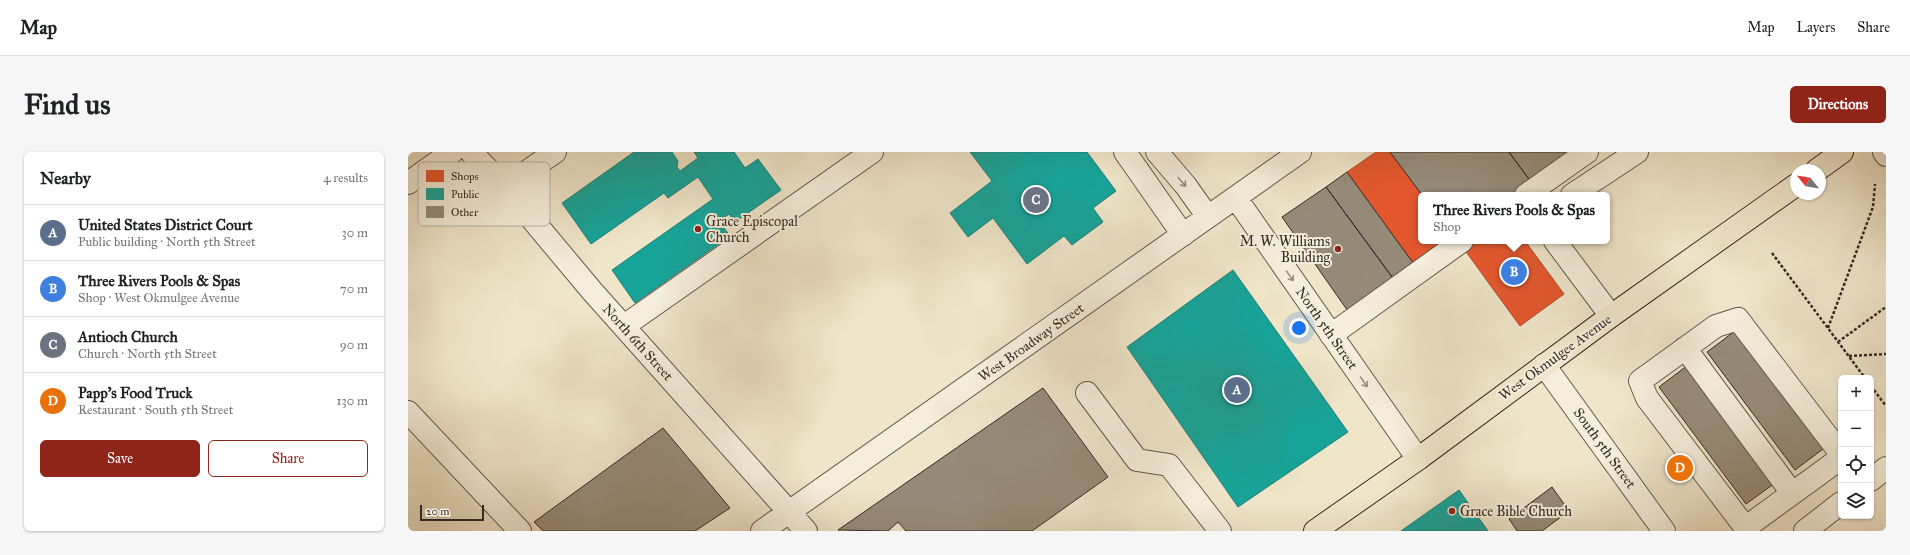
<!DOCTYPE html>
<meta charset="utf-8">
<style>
:root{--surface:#fff;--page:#f6f6f6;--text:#202124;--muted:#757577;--line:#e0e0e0;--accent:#8f2418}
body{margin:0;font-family:"IM FELL Great Primer",serif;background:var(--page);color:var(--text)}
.controls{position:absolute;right:12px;bottom:12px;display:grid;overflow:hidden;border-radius:6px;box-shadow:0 1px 3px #0004}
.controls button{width:36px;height:36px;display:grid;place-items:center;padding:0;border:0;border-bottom:1px solid var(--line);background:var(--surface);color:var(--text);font:20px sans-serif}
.compass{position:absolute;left:1382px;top:12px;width:36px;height:36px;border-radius:50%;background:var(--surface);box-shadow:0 1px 3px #0004;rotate:300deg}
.scale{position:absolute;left:12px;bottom:10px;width:64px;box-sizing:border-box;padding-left:4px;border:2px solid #352a24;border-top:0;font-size:11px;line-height:14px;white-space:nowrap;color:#352a24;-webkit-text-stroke:3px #f5eedc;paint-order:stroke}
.you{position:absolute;left:891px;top:176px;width:14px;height:14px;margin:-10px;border:3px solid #fff;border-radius:50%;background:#1a73e8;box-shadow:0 0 0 6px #1a73e833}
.badge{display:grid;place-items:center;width:26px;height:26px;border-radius:50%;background:var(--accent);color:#fff;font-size:13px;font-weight:700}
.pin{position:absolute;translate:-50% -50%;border:2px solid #fff;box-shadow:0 1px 4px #0006}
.popup{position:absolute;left:1010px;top:40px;width:192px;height:52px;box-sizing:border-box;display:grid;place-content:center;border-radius:6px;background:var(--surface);filter:drop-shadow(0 1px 3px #0005);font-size:13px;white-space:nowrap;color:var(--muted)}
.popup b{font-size:15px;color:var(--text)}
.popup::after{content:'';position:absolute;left:50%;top:100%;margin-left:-8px;border:8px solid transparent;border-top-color:var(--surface)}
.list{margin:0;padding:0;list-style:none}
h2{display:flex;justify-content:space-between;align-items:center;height:52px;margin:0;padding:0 16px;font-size:17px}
h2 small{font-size:13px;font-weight:400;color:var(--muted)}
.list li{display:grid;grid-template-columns:26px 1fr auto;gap:12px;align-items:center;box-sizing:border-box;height:56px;padding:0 16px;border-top:1px solid var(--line)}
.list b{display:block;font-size:15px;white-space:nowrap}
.list p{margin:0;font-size:13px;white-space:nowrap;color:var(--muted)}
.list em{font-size:13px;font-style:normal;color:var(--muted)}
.actions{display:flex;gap:8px;padding:12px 16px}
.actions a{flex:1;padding:9px 0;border:1px solid var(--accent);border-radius:6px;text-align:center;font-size:14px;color:var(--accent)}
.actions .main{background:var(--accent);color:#fff}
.icon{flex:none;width:22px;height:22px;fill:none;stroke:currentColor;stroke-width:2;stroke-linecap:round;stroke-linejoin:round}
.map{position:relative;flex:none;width:1478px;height:379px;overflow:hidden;border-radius:6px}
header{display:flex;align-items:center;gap:24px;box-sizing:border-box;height:56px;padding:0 20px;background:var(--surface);border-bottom:1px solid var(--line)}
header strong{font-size:19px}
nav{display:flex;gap:22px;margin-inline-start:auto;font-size:14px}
.intro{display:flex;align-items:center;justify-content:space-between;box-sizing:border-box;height:96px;padding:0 24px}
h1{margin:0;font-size:28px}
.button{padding:10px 18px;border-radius:6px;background:var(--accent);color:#fff;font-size:14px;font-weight:700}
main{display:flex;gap:24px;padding:0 24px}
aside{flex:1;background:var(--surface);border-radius:6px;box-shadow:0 1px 3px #0004}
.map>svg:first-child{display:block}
.shops{fill:#e4572e;stroke:#b04a2b}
.public{fill:#17a398;stroke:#207f75}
.building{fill:#968b7a;stroke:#352a24}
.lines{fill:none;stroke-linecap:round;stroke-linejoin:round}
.minor-casing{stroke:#64594d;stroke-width:24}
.major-casing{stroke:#352a24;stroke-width:24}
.path{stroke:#352a24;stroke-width:2.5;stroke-dasharray:3 2;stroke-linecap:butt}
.minor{stroke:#f5eedc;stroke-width:22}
.major{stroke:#efe5c9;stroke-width:22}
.oneway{stroke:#958c80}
.poi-dot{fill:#8f2418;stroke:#f5eedc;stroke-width:1.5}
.labels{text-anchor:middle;stroke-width:4;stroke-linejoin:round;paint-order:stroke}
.poi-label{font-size:14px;fill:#352a24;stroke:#f5eedc;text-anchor:start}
.street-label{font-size:14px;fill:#352a24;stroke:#f5eedc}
.key{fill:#f5eedc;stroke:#bbb3a5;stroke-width:1}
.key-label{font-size:11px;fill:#352a24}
</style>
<header>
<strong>Map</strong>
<nav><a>Map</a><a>Layers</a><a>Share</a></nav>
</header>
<div class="intro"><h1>Find us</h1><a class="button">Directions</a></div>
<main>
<aside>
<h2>Nearby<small>4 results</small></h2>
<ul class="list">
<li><span class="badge" style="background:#5c6f8a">A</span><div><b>United States District Court</b><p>Public building · North 5th Street</p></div><em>30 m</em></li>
<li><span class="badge" style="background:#3f7fe0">B</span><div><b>Three Rivers Pools &amp; Spas</b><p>Shop · West Okmulgee Avenue</p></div><em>70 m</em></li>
<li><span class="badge" style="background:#6b7280">C</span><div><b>Antioch Church</b><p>Church · North 5th Street</p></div><em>90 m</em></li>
<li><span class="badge" style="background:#e8710a">D</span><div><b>Papp's Food Truck</b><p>Restaurant · South 5th Street</p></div><em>130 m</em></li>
</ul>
<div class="actions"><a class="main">Save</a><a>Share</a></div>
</aside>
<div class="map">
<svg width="1478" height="379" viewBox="0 0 1478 379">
<rect width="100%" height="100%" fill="#efe5c9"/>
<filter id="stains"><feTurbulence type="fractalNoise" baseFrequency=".005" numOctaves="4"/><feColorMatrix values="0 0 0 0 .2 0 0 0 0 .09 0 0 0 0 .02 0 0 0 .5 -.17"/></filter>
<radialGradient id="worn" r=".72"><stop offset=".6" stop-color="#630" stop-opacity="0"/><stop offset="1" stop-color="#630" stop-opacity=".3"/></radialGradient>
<path class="shops" d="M 968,0 L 982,0 L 1014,43 L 1013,89 L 1042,89 L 1008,115 L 939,20 Z
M 1067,89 L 1117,89 L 1156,142 L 1112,174 L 1056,97 Z"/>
<path class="public" d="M 226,0 L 264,0 L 270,9 L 269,15 L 272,19 L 290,6 L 286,0 L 326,0 L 337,16 L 350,7 L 373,38 L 327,70 L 321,62 L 311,69 L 322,84 L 227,151 L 204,118 L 305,47 L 290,25 L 260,46 L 256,41 L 183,92 L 154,51 Z
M 562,0 L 679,0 L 708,39 L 685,56 L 695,70 L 664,93 L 656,84 L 619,112 L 585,66 L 560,85 L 542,61 L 584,29 Z
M 825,118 L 940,280 L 830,355 L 719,195 Z
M 1051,338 L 1080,379 L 993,379 Z"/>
<path class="building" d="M 982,0 L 1101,0 L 1123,30 L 1105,43 L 1014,43 Z
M 1101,0 L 1160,0 L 1162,3 L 1123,30 Z
M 939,20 L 1008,115 L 987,129 L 918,35 Z
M 918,35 L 987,129 L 942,162 L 874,65 Z
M 1327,179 L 1415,297 L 1387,318 L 1299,200 Z
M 1280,213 L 1367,331 L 1338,352 L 1251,235 Z
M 635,236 L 700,325 L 624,379 L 498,379 L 490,370 L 480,379 L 430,378 Z
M 255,276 L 322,356 L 287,379 L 135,379 L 126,370 Z
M 1144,335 L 1161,359 L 1134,379 L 1109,379 L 1101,367 Z"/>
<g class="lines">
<g class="minor-casing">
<path id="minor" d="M 63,0 L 97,35 L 184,139 L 398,379
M 717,0 L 775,83
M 749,0 L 778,34 L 800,65
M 1476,0 L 1478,3
M 0,31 L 44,0
M 97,35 L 147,0
M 1118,43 L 1179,0
M 1164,43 L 1229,0
M 828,46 L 1010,307
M 1147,89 L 1203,164
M 216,174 L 464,0
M 923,183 L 1054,89
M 1277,196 L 1384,341
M 1136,213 L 1256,379
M 679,241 L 729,308 L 761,313 L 812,379
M 0,260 L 112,379
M 1463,328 L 1478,316
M 1337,376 L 1433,306
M 354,379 L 892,0
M 1340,379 L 1239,246 L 1232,229 L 1308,174 L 1330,167 L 1433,302
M 1397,379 L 1433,351"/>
</g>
<g class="major-casing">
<path id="major" d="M 1409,18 L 1434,0
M 907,379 L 1010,307 L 1203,164 L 1388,33"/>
</g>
<path class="path" d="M 1364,101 L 1457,226
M 1420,176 L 1465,55 L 1467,32
M 1430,190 L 1478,155
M 1441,204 L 1478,202
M 1463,234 L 1478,254"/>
<use href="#minor" class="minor"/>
<use href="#major" class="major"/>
</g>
<defs><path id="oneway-shaft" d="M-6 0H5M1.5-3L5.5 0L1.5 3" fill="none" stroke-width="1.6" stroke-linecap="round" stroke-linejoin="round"/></defs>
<g class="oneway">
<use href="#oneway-shaft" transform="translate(774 30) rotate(50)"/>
<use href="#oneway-shaft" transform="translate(882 124) rotate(55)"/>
<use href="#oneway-shaft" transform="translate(956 230) rotate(55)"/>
</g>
<g class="poi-dot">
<circle cx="290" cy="77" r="4"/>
<circle cx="930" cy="97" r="4"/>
<circle cx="1044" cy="359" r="4"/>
</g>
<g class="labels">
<g class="poi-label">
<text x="298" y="74">Grace Episcopal<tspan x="298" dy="16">Church</tspan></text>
<text x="922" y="94" text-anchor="end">M. W. Williams<tspan x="922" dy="16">Building</tspan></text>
<text x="1052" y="364">Grace Bible Church</text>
</g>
<g class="street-label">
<text transform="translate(919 176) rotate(55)" y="5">North 5th Street</text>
<text transform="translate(230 190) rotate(48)" y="5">North 6th Street</text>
<text transform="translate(623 190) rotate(-35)" y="5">West Broadway Street</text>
<text transform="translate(1147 205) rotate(-36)" y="5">West Okmulgee Avenue</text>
<text transform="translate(1197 296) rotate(54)" y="5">South 5th Street</text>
</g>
</g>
<rect x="10" y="10" width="132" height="64" rx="6" class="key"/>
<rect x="18" y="18" width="18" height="12" fill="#e4572e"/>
<rect x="18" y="36" width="18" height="12" fill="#17a398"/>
<rect x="18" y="54" width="18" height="12" fill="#968b7a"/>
<g class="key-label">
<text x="43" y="28">Shops</text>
<text x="43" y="46">Public</text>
<text x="43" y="64">Other</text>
</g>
<rect width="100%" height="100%" filter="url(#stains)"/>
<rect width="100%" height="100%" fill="url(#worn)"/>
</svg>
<div class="controls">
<button>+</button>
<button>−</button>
<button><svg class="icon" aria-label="locate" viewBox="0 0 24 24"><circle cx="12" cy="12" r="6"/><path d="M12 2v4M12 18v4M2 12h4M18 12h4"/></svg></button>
<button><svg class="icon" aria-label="layers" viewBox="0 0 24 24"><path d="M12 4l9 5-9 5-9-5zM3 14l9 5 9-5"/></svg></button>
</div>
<svg class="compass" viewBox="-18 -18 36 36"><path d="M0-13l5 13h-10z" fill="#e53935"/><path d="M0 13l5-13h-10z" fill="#757577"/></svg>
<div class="scale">20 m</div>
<div class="you"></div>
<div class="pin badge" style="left:829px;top:238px;background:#5c6f8a">A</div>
<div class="pin badge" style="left:1106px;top:120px;background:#3f7fe0">B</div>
<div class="popup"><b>Three Rivers Pools &amp; Spas</b>Shop</div>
<div class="pin badge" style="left:628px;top:48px;background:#6b7280">C</div>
<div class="pin badge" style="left:1272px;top:316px;background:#e8710a">D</div>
</div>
</main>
